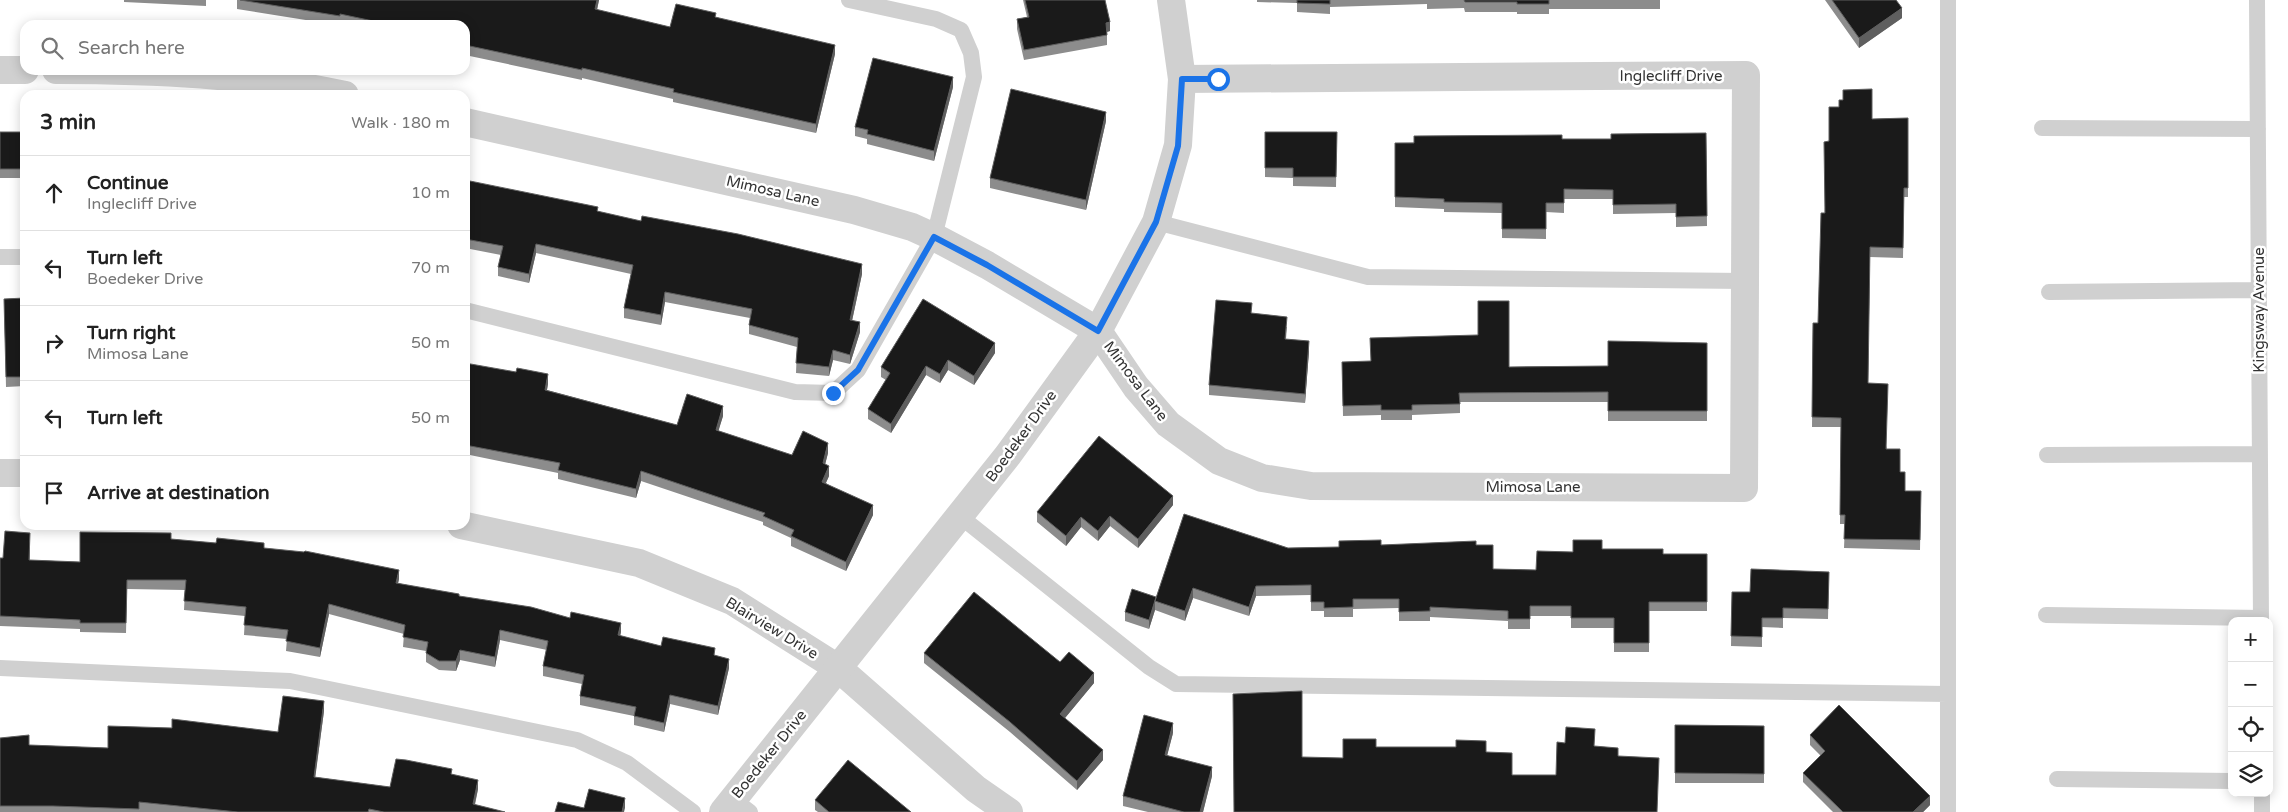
<!DOCTYPE html>
<meta charset="utf-8">
<style>
:root{--surface:#fff;--page:#f2f2f2;--text:#222;--muted:#767676;--line:#e0e0e0}
body{margin:0;font-family:"Varela Round",sans-serif;background:var(--page);color:var(--text)}
.controls{position:absolute;right:15px;bottom:15px;display:grid;overflow:hidden;border-radius:10px;box-shadow:0 2px 12px #0003}
.controls button{width:45px;height:45px;display:grid;place-items:center;padding:0;border:0;border-bottom:1px solid var(--line);background:var(--surface);color:var(--text);font:25px sans-serif}
.stop{position:absolute;width:15px;height:15px;margin:-11px;border:4px solid #1a73e8;border-radius:50%;background:#fff}
.stop.end{background:#1a73e8;border-color:#fff;box-shadow:0 1px 5px #0008}
.list{margin:0;padding:0;list-style:none}
h2{display:flex;justify-content:space-between;align-items:center;height:65px;margin:0;padding:0 20px;font-size:21px}
h2 small{font-size:16px;font-weight:400;color:var(--muted)}
.list li{display:grid;grid-template-columns:32px 1fr auto;gap:15px;align-items:center;box-sizing:border-box;height:75px;padding:0 20px;border-top:1px solid var(--line)}
.list b{display:block;font-size:19px;white-space:nowrap}
.list p{margin:0;font-size:16px;white-space:nowrap;color:var(--muted)}
.list em{font-size:16px;font-style:normal;color:var(--muted)}
.icon{flex:none;width:28px;height:28px;fill:none;stroke:currentColor;stroke-width:2;stroke-linecap:round;stroke-linejoin:round}
.map{position:relative;flex:none;width:2288px;height:812px;overflow:hidden}
.search{position:absolute;background:var(--surface);box-shadow:0 2px 12px #0003;left:20px;top:20px;width:450px;height:55px;display:flex;align-items:center;gap:12px;box-sizing:border-box;padding:0 18px;border-radius:15px;color:var(--muted);font-size:19px}
.panel{position:absolute;background:var(--surface);box-shadow:0 2px 12px #0003;left:20px;top:90px;width:450px;height:440px;border-radius:15px}
.map>svg:first-child{display:block}
.lines{fill:none;stroke-linecap:round;stroke-linejoin:round}
.service{stroke:#d0d0d0;stroke-width:16}
.minor{stroke:#d0d0d0;stroke-width:28}
.tertiary{stroke:#d0d0d0;stroke-width:28}
.wall{fill:#8c8c8c}
.shaded-wall{fill:#5f5f5f}
.building{fill:#1a1a1a;stroke:#5f5f5f}
.route{stroke:#1a73e8;stroke-width:6}
.labels{text-anchor:middle;stroke-width:5;stroke-linejoin:round;paint-order:stroke}
.street-label{font-size:15px;fill:#333;stroke:#fff}
</style>
<div class="map">
<svg width="2288" height="812" viewBox="0 0 2288 812">
<rect width="100%" height="100%" fill="#fff"/>
<g class="lines">
<path class="service" d="M 2257,0 L 2261,621
M 2042,128 L 2258,129
M 1156,222 L 1368,277 L 1745,281
M 0,257 L 25,257
M 2049,292 L 2259,290
M 465,310 L 795,392 L 833,393 L 858,370 L 934,237 L 974,77 L 971,53 L 961,30 L 936,19 L 849,0
M 2047,455 L 2259,454
M 961,517 L 1149,667 L 1176,684 L 1948,694
M 2046,615 L 2261,618
M 0,668 L 290,681 L 577,740 L 627,763 L 693,812
M 2057,779 L 2232,781
M 733,799 L 750,812
M 1948,812 L 1948,0
M 2262,812 L 2262,793"/>
<path class="minor" d="M 0,70 L 25,70
M 56,70 C 153,70 250,74 345,95
M 465,122 L 854,210 L 912,227 L 934,237 L 987,265 L 1098,331 L 1136,387 L 1168,424 L 1219,461 L 1262,478 L 1311,486 L 1744,488 L 1746,75 L 1182,79
M 0,473 L 25,473
M 461,525 L 639,563 L 732,601 L 838,668 L 976,789 L 1009,812"/>
<path class="tertiary" d="M 723,812 L 1008,455 L 1098,331 L 1156,222 L 1178,145 L 1182,79 L 1171,0"/>
</g>
<path class="wall" d="M 124,0 L 206,0 L 206,6 L 124,2 Z
M 237,0 L 599,0 L 597,10 L 670,27 L 716,17 L 835,54 L 816,133 L 673,102 L 673,99 L 582,78 L 582,80 L 465,55 L 465,25 L 347,25 L 340,23 L 340,25 L 337,25 L 237,9 Z
M 1023,0 L 1105,0 L 1110,31 L 1107,32 L 1107,45 L 1024,60 L 1017,29 L 1017,19 L 1027,17 Z
M 1257,0 L 1660,0 L 1660,9 L 1549,9 L 1549,14 L 1517,14 L 1517,12 L 1465,12 L 1464,8 L 1427,9 L 1427,4 L 1330,7 L 1330,14 L 1297,12 L 1297,3 L 1257,2 Z
M 1825,0 L 1896,0 L 1902,18 L 1859,48 Z
M 953,87 L 934,161 L 867,144 L 867,139 L 855,136 L 855,127 Z
M 1843,100 L 1872,119 L 1908,118 L 1908,197 L 1904,197 L 1903,258 L 1870,257 L 1868,383 L 1887,449 L 1900,472 L 1905,491 L 1921,491 L 1920,550 L 1844,548 L 1845,524 L 1840,524 L 1841,427 L 1812,427 L 1813,323 L 1818,323 L 1829,141 L 1839,107 Z
M 1106,121 L 1086,210 L 990,188 L 990,178 Z
M 0,132 L 25,132 L 25,178 L 0,178 Z
M 1337,132 L 1336,187 L 1293,186 L 1293,178 L 1265,177 L 1265,168 Z
M 1706,133 L 1707,226 L 1676,227 L 1676,213 L 1613,214 L 1613,199 L 1564,199 L 1564,213 L 1546,212 L 1546,239 L 1502,238 L 1502,213 L 1444,212 L 1444,209 L 1395,207 L 1395,143 L 1562,139 L 1611,139 Z
M 465,176 L 466,180 L 862,274 L 852,321 L 860,332 L 850,364 L 833,360 L 829,376 L 796,373 L 797,347 L 749,334 L 749,325 L 750,318 L 665,302 L 661,325 L 624,318 L 624,308 L 631,274 L 536,253 L 529,283 L 498,276 L 498,267 L 501,255 L 465,248 Z
M 25,298 L 25,386 L 6,387 L 4,299 Z
M 1252,314 L 1287,327 L 1286,339 L 1309,351 L 1305,403 L 1209,395 L 1209,385 Z
M 1707,343 L 1707,421 L 1608,421 L 1608,402 L 1460,402 L 1460,413 L 1412,415 L 1412,420 L 1381,420 L 1381,415 L 1343,416 L 1342,362 L 1509,367 L 1608,366 Z
M 995,353 L 974,385 L 948,370 L 940,383 L 926,375 L 891,433 L 868,419 L 868,409 L 886,380 L 881,377 L 881,367 Z
M 465,363 L 548,384 L 547,390 L 677,425 L 723,416 L 718,431 L 792,455 L 828,453 L 825,464 L 829,476 L 826,483 L 873,515 L 846,571 L 791,546 L 791,538 L 763,525 L 763,522 L 641,481 L 636,498 L 558,479 L 558,473 L 465,454 Z
M 1173,505 L 1138,548 L 1110,526 L 1098,541 L 1081,527 L 1066,546 L 1037,522 L 1037,512 Z
M 171,539 L 264,548 L 399,579 L 398,583 L 621,632 L 620,636 L 661,646 L 715,656 L 729,668 L 718,715 L 670,704 L 664,732 L 634,725 L 634,716 L 580,705 L 580,696 L 582,684 L 543,676 L 543,666 L 547,650 L 500,640 L 495,667 L 460,660 L 456,671 L 439,670 L 426,662 L 426,651 L 403,647 L 404,634 L 329,614 L 320,657 L 286,651 L 287,639 L 244,635 L 245,616 L 184,610 L 185,590 L 127,589 L 126,633 L 80,632 L 80,629 L 0,626 L 0,558 L 3,558 L 30,542 L 30,560 L 80,562 Z
M 1381,545 L 1476,545 L 1493,569 L 1536,570 L 1573,552 L 1602,549 L 1663,554 L 1707,554 L 1707,611 L 1649,611 L 1649,652 L 1614,652 L 1614,628 L 1571,628 L 1571,616 L 1530,616 L 1530,629 L 1508,629 L 1508,621 L 1430,617 L 1430,621 L 1399,621 L 1399,608 L 1353,609 L 1353,617 L 1324,617 L 1324,611 L 1311,611 L 1311,595 L 1256,596 L 1249,616 L 1193,598 L 1185,621 L 1155,610 L 1149,629 L 1125,621 L 1125,612 L 1156,597 L 1288,548 L 1339,547 Z
M 1829,572 L 1828,619 L 1783,618 L 1783,628 L 1762,627 L 1762,647 L 1731,646 L 1732,592 L 1750,592 Z
M 924,653 L 1060,662 L 1094,683 L 1065,718 L 1103,760 L 1077,790 L 1010,732 L 924,663 Z
M 324,711 L 315,777 L 390,787 L 452,774 L 478,789 L 475,805 L 505,812 L 0,812 L 0,738 L 29,745 L 108,748 L 278,732 Z
M 1675,725 L 1764,726 L 1764,783 L 1675,783 Z
M 1173,733 L 1167,755 L 1212,776 L 1203,812 L 1148,812 L 1123,806 L 1123,796 Z
M 1810,735 L 1930,805 L 1923,812 L 1833,812 L 1803,782 L 1803,773 L 1821,756 L 1810,745 Z
M 815,800 L 911,812 L 818,812 L 815,810 Z"/>
<path class="shaded-wall" d="M 597,0 L 599,0 L 595,19 L 595,9 Z
M 1902,8 L 1902,18 L 1859,48 L 1859,38 Z
M 1110,22 L 1110,31 L 1106,32 L 1106,23 Z
M 835,45 L 835,54 L 816,133 L 816,124 Z
M 953,77 L 953,87 L 934,161 L 934,151 Z
M 1106,112 L 1106,121 L 1086,210 L 1086,200 Z
M 536,244 L 536,253 L 529,283 L 529,274 Z
M 862,264 L 862,274 L 850,330 L 850,320 Z
M 665,292 L 665,302 L 661,325 L 661,315 Z
M 860,322 L 860,332 L 850,364 L 850,355 Z
M 1309,341 L 1309,351 L 1305,403 L 1305,394 Z
M 995,343 L 995,353 L 974,385 L 974,376 Z
M 833,350 L 833,360 L 829,376 L 829,367 Z
M 948,360 L 948,370 L 940,383 L 940,374 Z
M 926,366 L 926,375 L 891,433 L 891,424 Z
M 548,374 L 548,384 L 545,400 L 545,390 Z
M 723,406 L 723,416 L 716,439 L 716,430 Z
M 828,443 L 828,453 L 823,473 L 823,463 Z
M 829,466 L 829,476 L 822,491 L 822,482 Z
M 641,471 L 641,481 L 636,498 L 636,489 Z
M 1173,496 L 1173,505 L 1138,548 L 1138,539 Z
M 873,505 L 873,515 L 846,571 L 846,562 Z
M 1110,516 L 1110,526 L 1098,541 L 1098,531 Z
M 1081,517 L 1081,527 L 1066,546 L 1066,536 Z
M 399,570 L 399,579 L 396,592 L 396,583 Z
M 1256,586 L 1256,596 L 1249,616 L 1249,607 Z
M 1193,588 L 1193,598 L 1185,621 L 1185,611 Z
M 1155,601 L 1155,610 L 1149,629 L 1149,620 Z
M 329,604 L 329,614 L 320,657 L 320,648 Z
M 621,623 L 621,632 L 618,645 L 618,635 Z
M 500,630 L 500,640 L 495,667 L 495,657 Z
M 460,650 L 460,660 L 456,671 L 456,661 Z
M 729,659 L 729,668 L 718,715 L 718,706 Z
M 1094,673 L 1094,683 L 1060,724 L 1060,714 Z
M 670,695 L 670,704 L 664,732 L 664,723 Z
M 324,701 L 324,711 L 314,787 L 314,777 Z
M 1173,723 L 1173,733 L 1165,764 L 1165,755 Z
M 1103,750 L 1103,760 L 1077,790 L 1077,781 Z
M 1212,767 L 1212,776 L 1203,812 L 1200,812 Z
M 478,780 L 478,789 L 473,812 L 473,804 Z
M 1930,796 L 1930,805 L 1923,812 L 1913,812 Z
M 625,798 L 625,808 L 624,812 L 622,812 Z"/>
<path class="building" d="M 240,0 L 597,0 L 595,9 L 670,27 L 676,4 L 716,13 L 715,17 L 835,45 L 816,124 L 673,92 L 674,89 L 582,68 L 582,70 L 465,45 L 465,25 L 392,25 L 340,14 L 340,16 Z
M 1025,0 L 1105,0 L 1110,22 L 1106,23 L 1107,35 L 1024,50 L 1017,19 L 1029,17 Z
M 1297,0 L 1330,0 L 1330,4 L 1297,3 Z
M 1464,0 L 1549,0 L 1549,4 L 1517,4 L 1517,2 L 1465,2 Z
M 1832,0 L 1896,0 L 1902,8 L 1859,38 Z
M 873,58 L 953,77 L 934,151 L 867,134 L 868,130 L 855,127 Z
M 1011,89 L 1106,112 L 1086,200 L 990,178 Z
M 1872,89 L 1872,119 L 1908,118 L 1908,188 L 1904,188 L 1903,248 L 1870,247 L 1868,383 L 1888,384 L 1886,449 L 1900,449 L 1900,472 L 1905,472 L 1905,491 L 1921,491 L 1920,540 L 1844,539 L 1845,515 L 1840,515 L 1841,418 L 1812,417 L 1813,323 L 1818,323 L 1821,213 L 1825,213 L 1824,142 L 1829,141 L 1829,107 L 1839,107 L 1839,100 L 1843,100 L 1843,90 Z
M 0,132 L 25,132 L 25,169 L 0,169 Z
M 1265,132 L 1337,132 L 1336,177 L 1293,177 L 1293,168 L 1265,168 Z
M 1706,133 L 1707,216 L 1676,217 L 1676,204 L 1613,205 L 1613,190 L 1564,189 L 1564,203 L 1546,203 L 1546,229 L 1502,229 L 1502,203 L 1444,202 L 1444,199 L 1395,197 L 1395,143 L 1414,143 L 1414,136 L 1562,135 L 1562,139 L 1611,139 L 1611,134 Z
M 465,176 L 466,176 L 465,180 L 598,207 L 597,211 L 641,221 L 642,216 L 738,234 L 862,264 L 850,320 L 860,322 L 850,355 L 833,350 L 829,367 L 796,363 L 798,338 L 749,325 L 752,309 L 665,292 L 661,315 L 624,308 L 633,265 L 536,244 L 529,274 L 498,267 L 503,246 L 465,239 Z
M 25,298 L 25,377 L 6,377 L 4,299 Z
M 923,299 L 995,343 L 974,376 L 948,360 L 940,374 L 926,366 L 891,424 L 868,409 L 890,373 L 881,367 Z
M 1216,300 L 1252,303 L 1251,313 L 1287,317 L 1285,339 L 1309,341 L 1305,394 L 1209,385 Z
M 1478,301 L 1509,301 L 1509,367 L 1608,366 L 1608,341 L 1707,343 L 1707,411 L 1608,411 L 1608,392 L 1459,393 L 1460,404 L 1412,405 L 1412,410 L 1381,410 L 1381,405 L 1343,406 L 1342,362 L 1371,361 L 1370,338 L 1478,335 Z
M 465,363 L 516,372 L 517,368 L 548,374 L 545,390 L 677,425 L 687,394 L 723,406 L 716,430 L 792,455 L 803,431 L 828,443 L 823,463 L 829,466 L 822,482 L 873,505 L 846,562 L 791,536 L 794,530 L 763,516 L 765,513 L 641,471 L 636,489 L 558,470 L 560,463 L 465,445 Z
M 1099,436 L 1173,496 L 1138,539 L 1110,516 L 1098,531 L 1081,517 L 1066,536 L 1037,512 Z
M 1184,514 L 1288,548 L 1339,547 L 1339,541 L 1381,540 L 1381,545 L 1476,541 L 1476,545 L 1493,545 L 1493,569 L 1536,570 L 1537,551 L 1573,552 L 1573,540 L 1602,540 L 1602,549 L 1663,549 L 1663,554 L 1707,554 L 1707,602 L 1649,602 L 1649,643 L 1614,643 L 1614,618 L 1571,618 L 1571,606 L 1530,606 L 1530,619 L 1508,619 L 1508,611 L 1430,607 L 1430,611 L 1399,612 L 1399,599 L 1353,599 L 1353,607 L 1324,608 L 1324,602 L 1311,602 L 1311,585 L 1256,586 L 1249,607 L 1193,588 L 1185,611 L 1155,601 Z
M 5,531 L 30,533 L 29,560 L 80,562 L 80,532 L 171,533 L 171,539 L 216,543 L 217,538 L 264,543 L 264,548 L 304,552 L 305,551 L 399,570 L 396,583 L 459,594 L 459,596 L 531,607 L 570,618 L 571,612 L 621,623 L 618,635 L 661,646 L 663,637 L 715,648 L 714,655 L 729,659 L 718,706 L 670,695 L 664,723 L 634,716 L 636,707 L 580,696 L 584,675 L 543,666 L 548,641 L 500,630 L 495,657 L 460,650 L 456,661 L 439,661 L 426,653 L 428,642 L 403,637 L 405,625 L 329,604 L 320,648 L 286,641 L 288,630 L 244,625 L 246,607 L 184,601 L 186,580 L 127,580 L 126,623 L 80,623 L 80,620 L 0,616 L 0,558 L 3,558 Z
M 1751,569 L 1829,572 L 1828,609 L 1783,608 L 1783,618 L 1762,618 L 1762,637 L 1731,636 L 1732,592 L 1750,592 Z
M 1132,589 L 1156,597 L 1149,620 L 1125,612 Z
M 974,592 L 1060,662 L 1069,652 L 1094,673 L 1060,714 L 1103,750 L 1077,781 L 1010,722 L 924,653 Z
M 1302,691 L 1302,757 L 1343,758 L 1343,739 L 1376,739 L 1376,747 L 1456,747 L 1456,740 L 1486,741 L 1486,752 L 1512,753 L 1512,775 L 1556,775 L 1557,742 L 1565,743 L 1566,727 L 1595,729 L 1594,746 L 1618,748 L 1618,756 L 1659,758 L 1657,812 L 1234,812 L 1233,694 Z
M 283,696 L 324,701 L 314,777 L 390,787 L 396,759 L 406,760 L 452,769 L 451,774 L 478,780 L 473,804 L 505,812 L 384,812 L 369,809 L 368,812 L 238,812 L 139,802 L 139,809 L 53,806 L 0,806 L 0,738 L 29,735 L 29,745 L 108,748 L 108,726 L 172,728 L 172,719 L 278,732 Z
M 1839,705 L 1930,796 L 1913,812 L 1843,812 L 1803,773 L 1825,751 L 1810,735 Z
M 1144,715 L 1173,723 L 1165,755 L 1212,767 L 1200,812 L 1184,812 L 1123,796 Z
M 1675,725 L 1764,726 L 1764,774 L 1675,773 Z
M 848,760 L 911,812 L 829,812 L 815,800 Z
M 589,789 L 625,798 L 622,812 L 555,812 L 558,802 L 584,808 Z"/>
<g class="lines">
<path class="route" d="M 833,393 L 858,370 L 934,237 L 987,265 L 1098,331 L 1156,222 L 1178,146 L 1182,79 L 1218,79"/>
</g>
<g class="labels">
<g class="street-label">
<text x="1671" y="81">Inglecliff Drive</text>
<text transform="translate(773 191) rotate(13)" y="5">Mimosa Lane</text>
<text transform="translate(2259 310) rotate(-90)" y="5">Kingsway Avenue</text>
<text transform="translate(1136 381) rotate(53)" y="5">Mimosa Lane</text>
<text transform="translate(1021 436) rotate(-54)" y="5">Boedeker Drive</text>
<text x="1533" y="492">Mimosa Lane</text>
<text transform="translate(772 628) rotate(31)" y="5">Blairview Drive</text>
<text transform="translate(769 754) rotate(-51)" y="5">Boedeker Drive</text>
</g>
</g>
</svg>
<div class="controls">
<button>+</button>
<button>−</button>
<button><svg class="icon" aria-label="locate" viewBox="0 0 24 24"><circle cx="12" cy="12" r="6"/><path d="M12 2v4M12 18v4M2 12h4M18 12h4"/></svg></button>
<button><svg class="icon" aria-label="layers" viewBox="0 0 24 24"><path d="M12 4l9 5-9 5-9-5zM3 14l9 5 9-5"/></svg></button>
</div>
<div class="stop" style="left:1218px;top:79px"></div>
<div class="stop end" style="left:833px;top:393px"></div>
<div class="search"><svg class="icon" aria-label="search" viewBox="0 0 24 24"><circle cx="10" cy="10" r="6"/><path d="M15 15l6 6"/></svg>Search here</div>
<section class="panel">
<h2>3 min<small>Walk · 180 m</small></h2>
<ul class="list">
<li><svg class="icon" aria-label="ahead" viewBox="0 0 24 24"><path d="M12 20V5M6 11l6-6 6 6"/></svg><div><b>Continue</b><p>Inglecliff Drive</p></div><em>10 m</em></li>
<li><svg class="icon" aria-label="left" viewBox="0 0 24 24"><path d="M17 20v-9H6M10 6l-5 5 5 5"/></svg><div><b>Turn left</b><p>Boedeker Drive</p></div><em>70 m</em></li>
<li><svg class="icon" aria-label="right" viewBox="0 0 24 24"><path d="M7 20v-9h11M14 6l5 5-5 5"/></svg><div><b>Turn right</b><p>Mimosa Lane</p></div><em>50 m</em></li>
<li><svg class="icon" aria-label="left" viewBox="0 0 24 24"><path d="M17 20v-9H6M10 6l-5 5 5 5"/></svg><div><b>Turn left</b></div><em>50 m</em></li>
<li><svg class="icon" aria-label="arrive" viewBox="0 0 24 24"><path d="M6 21V4h12l-3 4 3 4H6"/></svg><div><b>Arrive at destination</b></div></li>
</ul>
</section>
</div>
